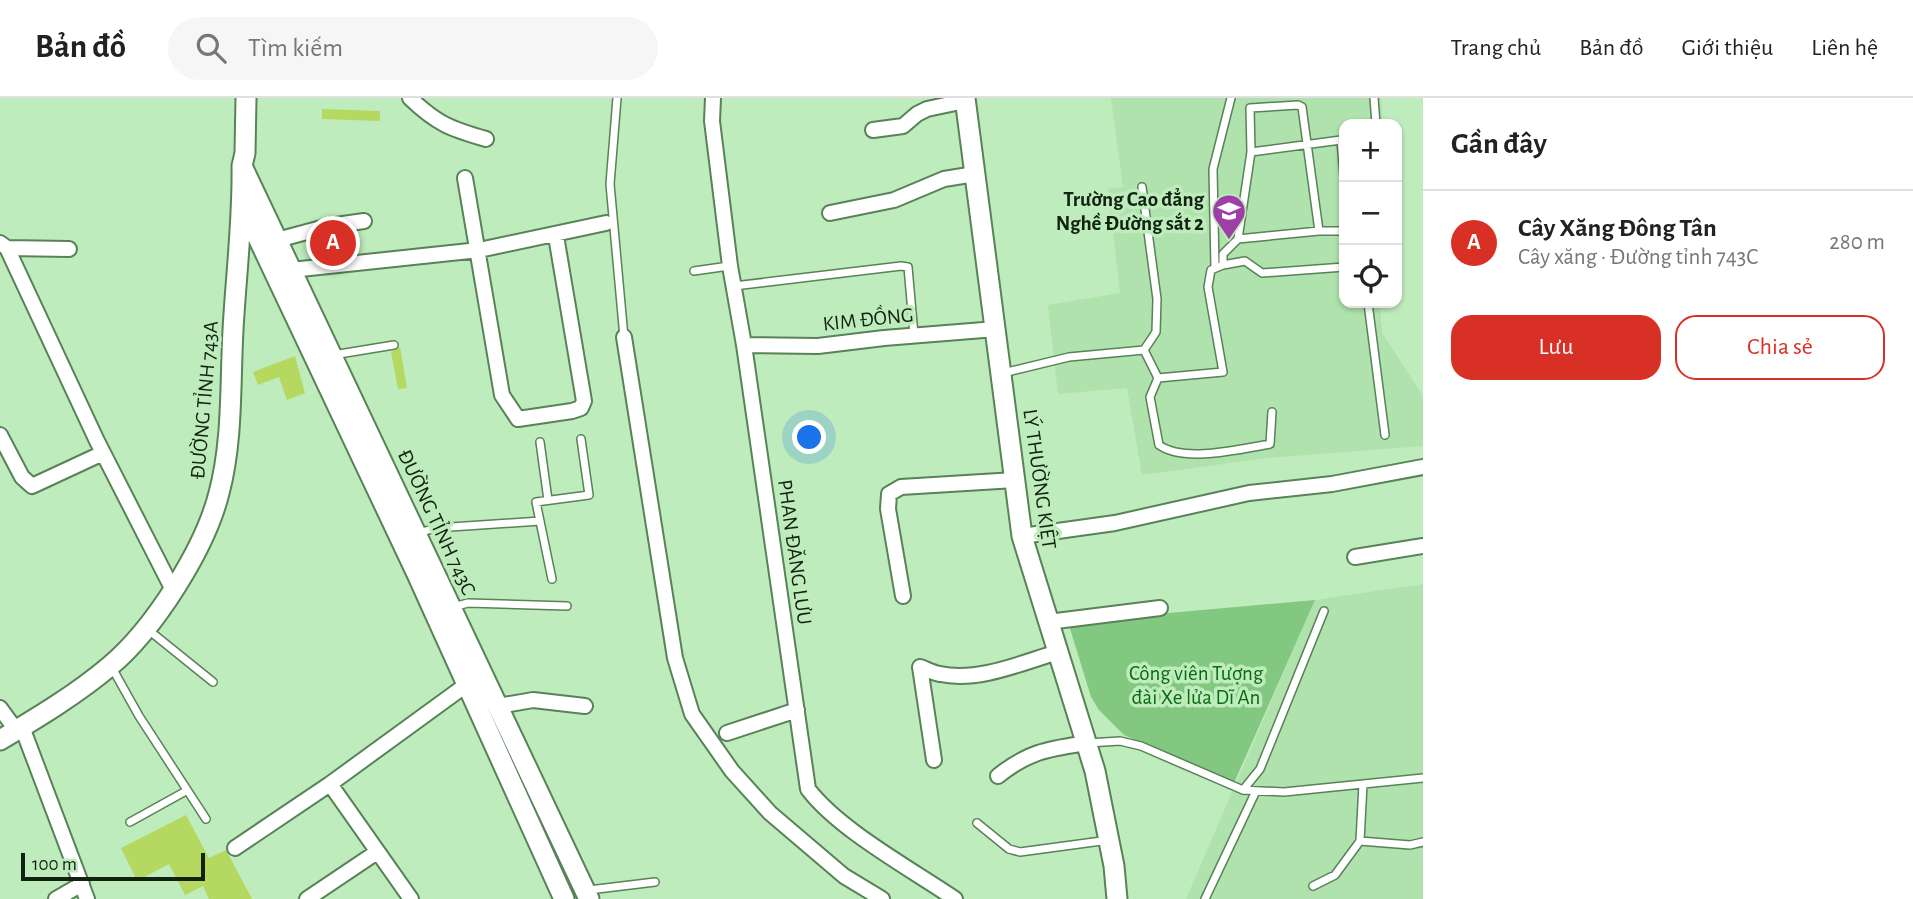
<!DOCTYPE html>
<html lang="vi">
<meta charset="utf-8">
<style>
:root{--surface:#fff;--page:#f6f6f6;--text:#222;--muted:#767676;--line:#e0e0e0;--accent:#d93025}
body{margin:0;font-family:"Alegreya Sans",sans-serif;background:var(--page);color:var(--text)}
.controls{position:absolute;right:21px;top:21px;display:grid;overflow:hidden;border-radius:14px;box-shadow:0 2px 5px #0004}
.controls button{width:63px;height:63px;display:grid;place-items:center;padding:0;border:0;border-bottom:2px solid var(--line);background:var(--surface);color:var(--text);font:35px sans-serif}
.scale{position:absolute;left:21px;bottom:18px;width:184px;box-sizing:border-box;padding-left:7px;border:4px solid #121;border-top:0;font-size:19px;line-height:24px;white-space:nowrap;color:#121;-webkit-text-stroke:5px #bfecbc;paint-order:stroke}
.you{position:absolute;left:810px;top:340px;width:24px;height:24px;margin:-18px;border:5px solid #fff;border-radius:50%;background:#1a73e8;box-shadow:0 0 0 10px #1a73e833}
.badge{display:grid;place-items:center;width:46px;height:46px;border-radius:50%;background:var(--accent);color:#fff;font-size:23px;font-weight:700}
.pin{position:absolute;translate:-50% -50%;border:4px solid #fff;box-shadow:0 2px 7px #0006}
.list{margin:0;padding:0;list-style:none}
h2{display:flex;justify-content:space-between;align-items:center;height:91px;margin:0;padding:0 28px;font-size:30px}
h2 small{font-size:23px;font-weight:400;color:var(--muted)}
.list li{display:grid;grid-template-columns:46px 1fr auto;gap:21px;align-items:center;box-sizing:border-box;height:105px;padding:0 28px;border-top:2px solid var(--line)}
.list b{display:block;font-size:26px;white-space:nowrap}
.list p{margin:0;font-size:23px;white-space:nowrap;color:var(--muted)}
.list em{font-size:23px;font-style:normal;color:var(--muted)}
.actions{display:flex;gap:14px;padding:21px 28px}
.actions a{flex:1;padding:16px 0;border:2px solid var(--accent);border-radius:21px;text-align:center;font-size:24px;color:var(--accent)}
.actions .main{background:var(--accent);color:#fff}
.icon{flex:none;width:38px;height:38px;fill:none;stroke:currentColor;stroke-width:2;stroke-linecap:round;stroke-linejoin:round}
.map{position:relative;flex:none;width:1423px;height:801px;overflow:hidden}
header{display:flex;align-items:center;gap:42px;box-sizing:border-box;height:98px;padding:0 35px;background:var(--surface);border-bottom:2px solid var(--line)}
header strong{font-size:33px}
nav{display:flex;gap:38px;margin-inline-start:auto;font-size:24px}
.search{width:490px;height:63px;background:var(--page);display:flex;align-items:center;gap:18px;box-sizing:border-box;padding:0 24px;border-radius:38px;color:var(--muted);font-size:26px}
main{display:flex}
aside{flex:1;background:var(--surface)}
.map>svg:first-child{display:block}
.built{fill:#afe2ac}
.green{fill:#83c881}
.building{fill:#b5d860}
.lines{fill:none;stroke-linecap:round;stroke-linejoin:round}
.lane-casing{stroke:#588257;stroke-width:10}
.street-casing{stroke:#588257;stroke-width:18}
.secondary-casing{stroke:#588257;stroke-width:23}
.lane{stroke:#fff;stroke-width:7}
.street{stroke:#fff;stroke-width:14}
.secondary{stroke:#fff;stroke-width:19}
.labels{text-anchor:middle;stroke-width:7;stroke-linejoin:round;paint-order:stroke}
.poi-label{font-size:21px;font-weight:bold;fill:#121;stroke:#bfecbc;text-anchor:end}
.street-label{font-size:21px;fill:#121;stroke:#bfecbc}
.park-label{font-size:21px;fill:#0a6b13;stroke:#bfecbc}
</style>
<header>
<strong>Bản đồ</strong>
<div class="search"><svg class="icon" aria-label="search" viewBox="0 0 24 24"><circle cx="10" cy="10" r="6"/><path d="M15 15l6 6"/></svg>Tìm kiếm</div>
<nav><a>Trang chủ</a><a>Bản đồ</a><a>Giới thiệu</a><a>Liên hệ</a></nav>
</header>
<main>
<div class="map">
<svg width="1423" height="801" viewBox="0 0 1423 801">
<rect width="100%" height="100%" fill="#bfecbc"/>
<path class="built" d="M 1111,0 L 1381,0 L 1383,26 L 1344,26 L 1344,205 L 1380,205 L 1382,235 L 1423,298 L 1423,348 L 1266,360 L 1142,377 L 1127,290 L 1058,296 L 1048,207 L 1120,195 L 1108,91 L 1123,89 Z
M 1423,486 L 1423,801 L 1186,801 L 1315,502 Z"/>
<path class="green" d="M 1315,502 L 1234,685 L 1124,637 L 1099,612 L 1091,599 L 1068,524 Z"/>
<path class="building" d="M 322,11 L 380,13 L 380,23 L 322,21 Z
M 400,249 L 407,290 L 398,291 L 391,254 Z
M 295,258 L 305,295 L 287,302 L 279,279 L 258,287 L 253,274 Z
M 186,717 L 209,760 L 226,752 L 252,801 L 209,801 L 203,788 L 185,797 L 169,766 L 137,783 L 121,750 Z"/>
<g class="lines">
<g class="lane-casing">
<path id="lane" d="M 617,0 L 610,86 L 624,239
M 1374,0 L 1376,26
M 1251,54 L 1341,42 L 1344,79
M 1142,89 L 1157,201 L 1156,234 L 1144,252
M 1238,141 L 1319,133
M 1223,167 L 1223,156 L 1238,141 L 1251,54 L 1250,10 L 1298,7 L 1302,9 L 1319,133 L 1344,133
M 1215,170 L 1213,71 L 1231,0
M 694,173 L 729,168
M 734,188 L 901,168 L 908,169 L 914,237
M 1368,205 L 1385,337
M 333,257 L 394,247
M 1003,275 L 1069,259 L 1144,252 L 1158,280 L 1223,274 L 1208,189 L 1211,172 L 1223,167 L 1245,163 L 1262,175 L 1344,169
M 1158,280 L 1150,299 L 1159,347 C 1184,365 1240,351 1270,346 L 1272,314
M 540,344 L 548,402
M 418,435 L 436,430 L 540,423
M 552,481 L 536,404 L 589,397 L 581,341
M 453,509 L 468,505 L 567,508
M 146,530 L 213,584
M 111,568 L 139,618 L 206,721
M 1088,645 L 1120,643 L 1141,648 L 1243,692 L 1284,694 L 1423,680
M 1243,692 L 1260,671 L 1324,513
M 130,724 L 186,693
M 977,725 L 1009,751 L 1020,754 L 1109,742
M 1360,743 L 1410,747 L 1423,744
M 1313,788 L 1335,777 L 1360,743 L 1363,686
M 589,792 L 655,784
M 1205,801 L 1256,693"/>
</g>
<g class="street-casing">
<path id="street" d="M 410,0 C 437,26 451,31 486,41
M 713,0 L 712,23 L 730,168 L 744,247 L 808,691 C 839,732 911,771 955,801
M 873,32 L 903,28 L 917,16 L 927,11 L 965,3
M 465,80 L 502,297 L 518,321 L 572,313 L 581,310 L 584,303 L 556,138
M 830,115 L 894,102 L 944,81 L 975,76
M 277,142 L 329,128 L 364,123
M 0,145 L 7,150 L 97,343 L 173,492
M 7,150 L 69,151
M 291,172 L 479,152 L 606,125
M 624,239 L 675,560 L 692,616 L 732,673 L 770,715 L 844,778 L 882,801
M 744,247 L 818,248 L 884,240 L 996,231
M 0,337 L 22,379 L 32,388 L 103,355
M 1022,438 L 1115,425 L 1249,395 L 1332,386 L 1423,369
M 1355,459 L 1423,448
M 903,498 L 888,411 L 889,396 L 901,389 L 1015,382
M 1048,524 L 1160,510
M 498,608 L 533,602 L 585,608
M 0,610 L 16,632
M 22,629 L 87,801
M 727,635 L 797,612
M 934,662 L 920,569 C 926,571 933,575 940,576 C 979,584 1021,565 1058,554
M 998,678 C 1029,653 1049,651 1087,645
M 330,686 L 411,801
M 235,750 L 330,686 L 466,587
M 56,801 L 82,786
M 307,801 L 377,754"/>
</g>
<g class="secondary-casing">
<path id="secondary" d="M 965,0 L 1022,438 L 1095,673 L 1114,768 L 1117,801
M 242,68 L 589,801
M 242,106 L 417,476 L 564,801
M 0,642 C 37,620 77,596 110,568 C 154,531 205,451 219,395 C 233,343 230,285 233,232 C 236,177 243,122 242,68 L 245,55 L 246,0"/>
</g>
<use href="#lane" class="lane"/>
<use href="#street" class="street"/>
<use href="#secondary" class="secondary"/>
</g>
<defs>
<g id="university-pin" transform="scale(1.75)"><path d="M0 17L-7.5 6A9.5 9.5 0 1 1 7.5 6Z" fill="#9e3fa8" stroke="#bfecbc"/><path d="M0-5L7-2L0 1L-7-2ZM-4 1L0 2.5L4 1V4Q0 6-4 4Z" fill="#fff"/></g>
</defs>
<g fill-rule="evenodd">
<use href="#university-pin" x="1229" y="113"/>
</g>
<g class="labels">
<g class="poi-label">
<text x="1204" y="108">Trường Cao đẳng<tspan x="1204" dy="24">Nghề Đường sắt 2</tspan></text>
</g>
<g class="street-label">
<text transform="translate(868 221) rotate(-6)" y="7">KIM ĐỒNG</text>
<text transform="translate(204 302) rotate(-85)" y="7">ĐƯỜNG TỈNH 743A</text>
<text transform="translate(1040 381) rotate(82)" y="7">LÝ THƯỜNG KIỆT</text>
<text transform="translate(437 424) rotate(65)" y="7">ĐƯỜNG TỈNH 743C</text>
<text transform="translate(795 454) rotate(82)" y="7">PHAN ĐĂNG LƯU</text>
</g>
<g class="park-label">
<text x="1196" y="582">Công viên Tượng<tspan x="1196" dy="24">đài Xe lửa Dĩ An</tspan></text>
</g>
</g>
</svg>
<div class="controls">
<button>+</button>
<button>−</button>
<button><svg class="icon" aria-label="locate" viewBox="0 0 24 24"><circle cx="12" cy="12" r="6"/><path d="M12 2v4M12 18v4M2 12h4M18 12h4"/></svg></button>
</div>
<div class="scale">100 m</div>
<div class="you"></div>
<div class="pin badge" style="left:333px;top:145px">A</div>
</div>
<aside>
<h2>Gần đây<small></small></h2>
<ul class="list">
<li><span class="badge">A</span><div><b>Cây Xăng Đông Tân</b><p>Cây xăng · Đường tỉnh 743C</p></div><em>280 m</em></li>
</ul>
<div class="actions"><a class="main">Lưu</a><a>Chia sẻ</a></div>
</aside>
</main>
